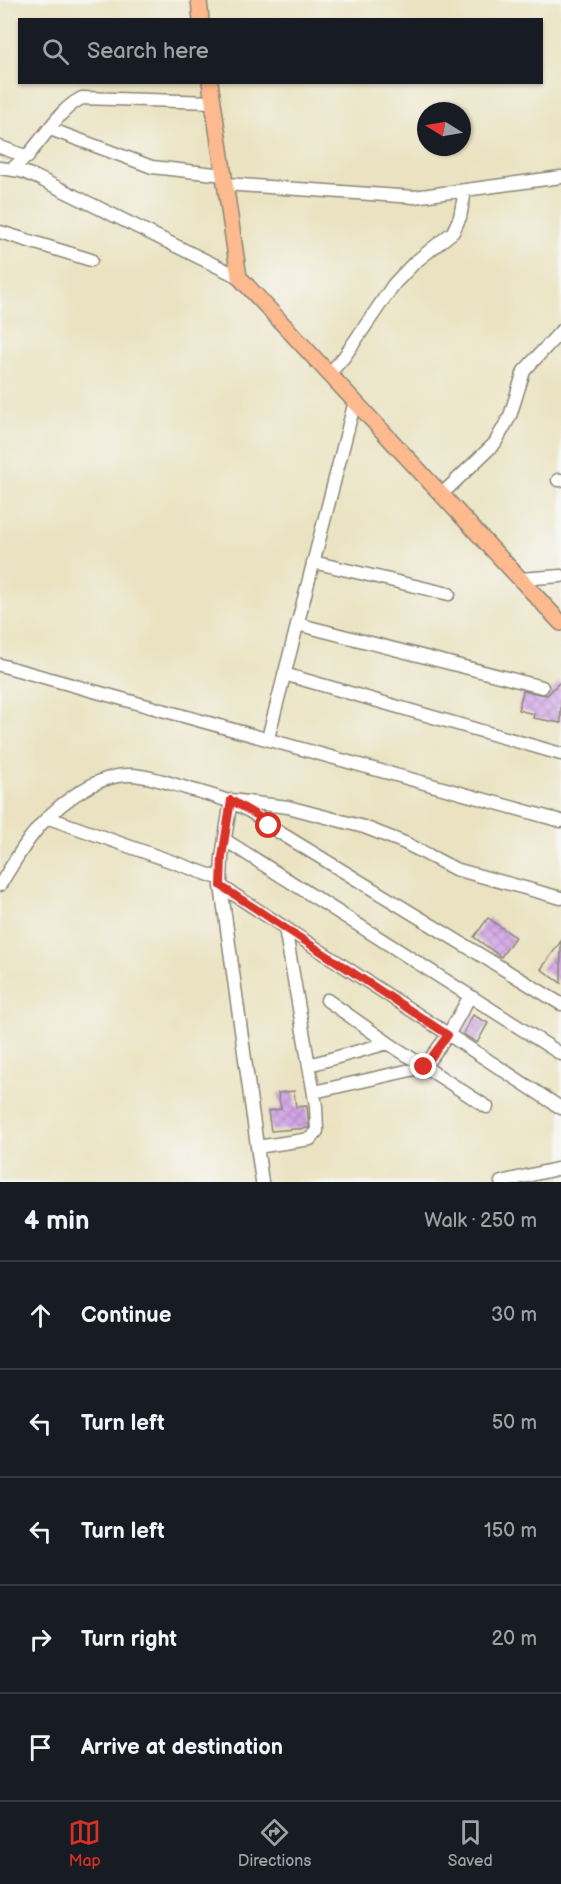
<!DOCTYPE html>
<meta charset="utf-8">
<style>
:root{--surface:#171b24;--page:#242831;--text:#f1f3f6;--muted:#9ea1a6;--line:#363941;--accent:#d93025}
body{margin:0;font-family:"Balsamiq Sans",sans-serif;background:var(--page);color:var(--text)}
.compass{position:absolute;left:417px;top:102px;width:54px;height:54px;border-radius:50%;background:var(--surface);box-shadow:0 2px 4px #0004;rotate:281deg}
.stop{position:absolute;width:18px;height:18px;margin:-14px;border:4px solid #d93025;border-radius:50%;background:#fff}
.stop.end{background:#d93025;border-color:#fff;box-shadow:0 2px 6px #0008}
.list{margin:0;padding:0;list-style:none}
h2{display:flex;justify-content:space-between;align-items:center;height:78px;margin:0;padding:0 24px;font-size:26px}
h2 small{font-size:20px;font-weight:400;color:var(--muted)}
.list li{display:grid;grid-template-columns:39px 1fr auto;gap:18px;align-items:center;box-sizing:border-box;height:108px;padding:0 24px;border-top:2px solid var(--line)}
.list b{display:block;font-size:22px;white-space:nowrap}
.list em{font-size:20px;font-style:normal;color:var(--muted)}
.icon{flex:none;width:33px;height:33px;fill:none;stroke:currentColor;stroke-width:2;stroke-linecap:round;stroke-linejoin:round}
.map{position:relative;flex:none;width:561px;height:1182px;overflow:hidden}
.search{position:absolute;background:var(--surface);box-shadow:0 2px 4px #0004;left:18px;right:18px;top:18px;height:66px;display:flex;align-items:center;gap:15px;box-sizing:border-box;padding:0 21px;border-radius:0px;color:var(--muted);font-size:22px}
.sheet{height:618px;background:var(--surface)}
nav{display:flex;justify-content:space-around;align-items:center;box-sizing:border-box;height:84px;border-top:2px solid var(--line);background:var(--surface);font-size:16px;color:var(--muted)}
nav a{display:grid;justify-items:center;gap:3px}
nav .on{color:var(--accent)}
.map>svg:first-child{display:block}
.building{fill:url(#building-cross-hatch)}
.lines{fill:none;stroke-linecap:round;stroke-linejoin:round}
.minor-casing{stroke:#8a8676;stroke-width:15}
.major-casing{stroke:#8a8676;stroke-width:18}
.minor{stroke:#fff;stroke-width:12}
.major{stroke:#fcba8e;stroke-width:15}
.route{stroke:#d93025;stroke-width:8}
</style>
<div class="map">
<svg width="561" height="1182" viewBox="0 0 561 1182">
<defs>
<pattern id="building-cross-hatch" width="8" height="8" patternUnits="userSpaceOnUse" patternTransform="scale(1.5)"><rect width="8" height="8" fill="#d3a6e7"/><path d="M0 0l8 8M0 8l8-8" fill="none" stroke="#ab87bb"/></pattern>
</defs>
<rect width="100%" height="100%" fill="#f6f6f2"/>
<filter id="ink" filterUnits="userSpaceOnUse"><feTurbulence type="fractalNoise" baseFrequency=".0167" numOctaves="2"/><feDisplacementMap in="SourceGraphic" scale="12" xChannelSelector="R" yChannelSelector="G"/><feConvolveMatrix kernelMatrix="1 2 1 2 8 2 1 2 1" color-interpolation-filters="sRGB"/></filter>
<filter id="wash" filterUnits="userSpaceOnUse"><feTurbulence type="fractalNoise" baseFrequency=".008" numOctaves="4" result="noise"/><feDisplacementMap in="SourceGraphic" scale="24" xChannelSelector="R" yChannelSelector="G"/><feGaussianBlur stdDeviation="1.35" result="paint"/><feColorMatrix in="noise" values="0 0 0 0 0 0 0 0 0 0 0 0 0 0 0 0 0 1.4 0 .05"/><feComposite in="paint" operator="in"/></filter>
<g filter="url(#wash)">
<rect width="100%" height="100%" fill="#eae2c0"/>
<g id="blocks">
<path class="building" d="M 561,681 L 561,723 L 533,718 L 534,714 L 518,710 L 523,691 L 547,695 Z
M 488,918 L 515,937 L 501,957 L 474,937 Z
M 561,941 L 561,983 L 541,969 Z
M 473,1015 L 488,1023 L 477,1043 L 463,1034 Z
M 294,1091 L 296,1107 L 307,1106 L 309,1128 L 271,1131 L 268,1111 L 281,1109 L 278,1093 Z"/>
</g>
</g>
<g filter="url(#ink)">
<use href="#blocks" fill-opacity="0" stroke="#8a8676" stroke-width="1.5"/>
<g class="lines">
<g class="minor-casing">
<path id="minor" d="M 50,129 L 152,167 L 224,175
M 0,147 L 28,157
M 0,168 L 21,171 L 38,178 L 239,277
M 11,169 C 40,151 53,112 82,98 L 213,102
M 225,184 L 414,197 L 561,177
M 0,232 L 91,260
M 329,374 L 344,357 L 394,284 L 414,263 L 453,232 L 460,217 L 465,191
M 558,480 L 561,480
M 442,494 L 495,443 L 510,416 L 524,371 L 561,331
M 313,562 L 449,594
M 520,579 L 561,576
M 297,624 L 542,687
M 0,665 L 561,821
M 284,674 L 561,754
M 268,738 L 355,401
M 49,818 L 221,879
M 225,840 L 561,1054
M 0,885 C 10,869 19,853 30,838 C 51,809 95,773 132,775 C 150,776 169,783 186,788 C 217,797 245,803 269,826 L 561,1004
M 221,886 L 561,1108
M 327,1000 L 388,1043 L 487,1107
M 309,1065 L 388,1043
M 314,1092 L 424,1067 L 448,1035 L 470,996
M 257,1147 L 310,1139 L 317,1131 L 316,1106 L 285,928
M 262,1182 L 221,886 L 222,857 L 231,800 L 288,807 L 364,827 L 405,843 L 455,869 L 561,898
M 501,1182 L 561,1168"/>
</g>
<g class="major-casing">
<path id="major" d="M 199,0 L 201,20
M 210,82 L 239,277 L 561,623"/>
</g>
<use href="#minor" class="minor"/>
<use href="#major" class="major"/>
</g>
</g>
<g class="lines" filter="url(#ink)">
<path class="route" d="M 269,826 L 258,816 L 231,800 L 222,857 L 221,886 L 448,1035 L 424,1067"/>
</g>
</svg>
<svg class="compass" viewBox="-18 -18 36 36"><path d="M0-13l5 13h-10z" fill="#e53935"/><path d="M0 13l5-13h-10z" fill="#9ea1a6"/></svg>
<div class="stop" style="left:269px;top:826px"></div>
<div class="stop end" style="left:424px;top:1067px"></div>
<div class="search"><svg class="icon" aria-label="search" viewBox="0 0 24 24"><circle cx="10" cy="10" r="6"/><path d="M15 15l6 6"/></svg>Search here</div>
</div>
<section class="sheet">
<h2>4 min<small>Walk · 250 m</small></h2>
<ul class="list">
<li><svg class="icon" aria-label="ahead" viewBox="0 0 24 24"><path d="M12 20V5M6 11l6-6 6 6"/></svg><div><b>Continue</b></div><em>30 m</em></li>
<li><svg class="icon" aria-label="left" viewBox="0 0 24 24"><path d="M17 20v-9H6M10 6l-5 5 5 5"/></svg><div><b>Turn left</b></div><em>50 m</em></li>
<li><svg class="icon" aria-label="left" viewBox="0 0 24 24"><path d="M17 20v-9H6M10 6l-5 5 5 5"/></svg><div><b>Turn left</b></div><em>150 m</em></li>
<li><svg class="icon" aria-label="right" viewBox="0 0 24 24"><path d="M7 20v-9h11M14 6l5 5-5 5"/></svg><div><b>Turn right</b></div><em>20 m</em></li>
<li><svg class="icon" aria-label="arrive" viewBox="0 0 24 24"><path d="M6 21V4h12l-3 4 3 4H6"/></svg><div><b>Arrive at destination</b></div></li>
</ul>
</section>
<nav>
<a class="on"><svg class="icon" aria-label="map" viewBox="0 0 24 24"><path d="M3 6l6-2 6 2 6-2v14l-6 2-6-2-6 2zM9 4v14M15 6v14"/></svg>Map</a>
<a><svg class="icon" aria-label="directions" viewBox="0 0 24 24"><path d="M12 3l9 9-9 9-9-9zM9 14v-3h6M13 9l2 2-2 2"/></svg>Directions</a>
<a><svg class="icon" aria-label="saved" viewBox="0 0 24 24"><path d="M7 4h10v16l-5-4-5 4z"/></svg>Saved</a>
</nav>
